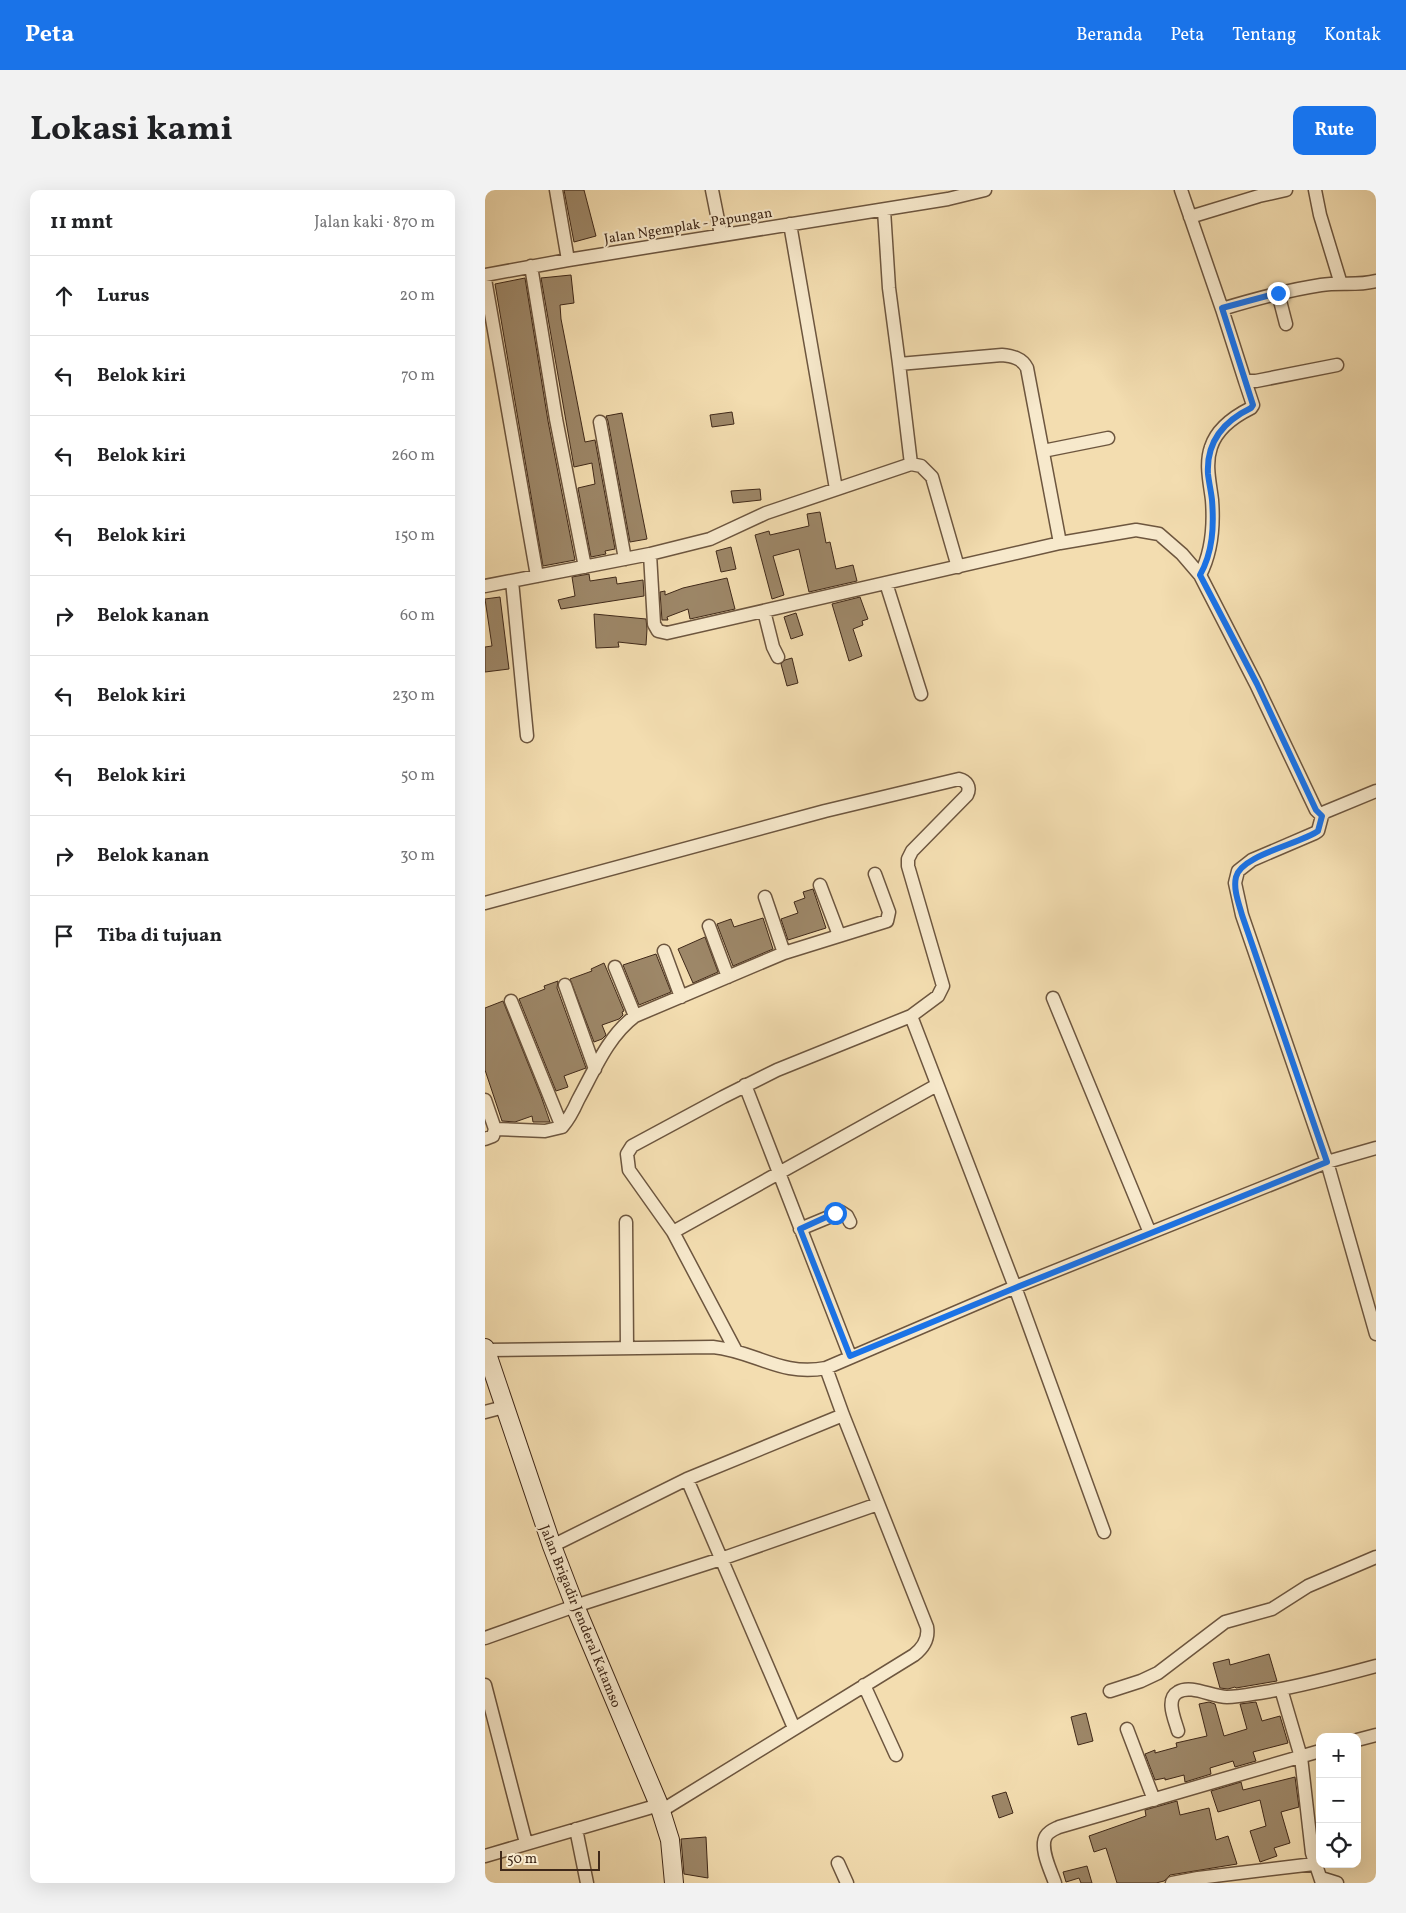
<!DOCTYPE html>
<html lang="id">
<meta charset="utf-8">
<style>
:root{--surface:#fff;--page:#f2f2f2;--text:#202124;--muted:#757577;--line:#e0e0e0;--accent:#1a73e8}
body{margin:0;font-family:Vollkorn,serif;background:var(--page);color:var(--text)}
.controls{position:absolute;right:15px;bottom:15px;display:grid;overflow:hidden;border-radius:10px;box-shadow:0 5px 20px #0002}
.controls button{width:45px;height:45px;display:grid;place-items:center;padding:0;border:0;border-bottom:1px solid var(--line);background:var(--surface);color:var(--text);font:25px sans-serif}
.scale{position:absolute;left:15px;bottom:12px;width:100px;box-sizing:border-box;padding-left:5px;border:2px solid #402919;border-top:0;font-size:14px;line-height:18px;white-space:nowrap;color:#402919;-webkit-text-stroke:4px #f7e9cc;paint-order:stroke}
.stop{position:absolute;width:15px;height:15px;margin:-11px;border:4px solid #1a73e8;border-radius:50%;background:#fff}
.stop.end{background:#1a73e8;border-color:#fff;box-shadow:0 1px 5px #0008}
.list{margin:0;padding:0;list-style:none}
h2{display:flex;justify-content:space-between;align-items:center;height:65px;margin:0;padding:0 20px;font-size:21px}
h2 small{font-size:16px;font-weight:400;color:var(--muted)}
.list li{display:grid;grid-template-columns:32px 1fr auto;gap:15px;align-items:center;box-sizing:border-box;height:80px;padding:0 20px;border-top:1px solid var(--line)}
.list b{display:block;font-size:19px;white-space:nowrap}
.list em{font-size:16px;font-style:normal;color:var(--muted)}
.icon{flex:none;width:28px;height:28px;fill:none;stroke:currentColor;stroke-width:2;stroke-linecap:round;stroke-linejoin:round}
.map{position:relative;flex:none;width:891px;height:1693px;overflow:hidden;border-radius:10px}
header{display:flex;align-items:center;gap:30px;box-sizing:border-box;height:70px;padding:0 25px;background:var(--accent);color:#fff}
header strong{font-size:24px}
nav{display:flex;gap:28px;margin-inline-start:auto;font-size:18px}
.intro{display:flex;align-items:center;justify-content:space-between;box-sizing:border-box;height:120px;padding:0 30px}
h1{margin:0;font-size:35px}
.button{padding:12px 22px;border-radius:10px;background:var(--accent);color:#fff;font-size:18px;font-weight:700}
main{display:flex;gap:30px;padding:0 30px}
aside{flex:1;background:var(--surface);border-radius:10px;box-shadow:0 5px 20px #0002}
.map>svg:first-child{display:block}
.building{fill:#9d8768;stroke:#402919}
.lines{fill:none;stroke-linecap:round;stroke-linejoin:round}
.minor-casing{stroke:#6d563f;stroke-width:15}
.secondary-casing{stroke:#402919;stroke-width:20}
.minor{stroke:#f7e9cc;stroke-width:12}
.secondary{stroke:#f7e9cc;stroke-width:18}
.route{stroke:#1a73e8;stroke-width:6}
.labels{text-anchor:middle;stroke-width:4;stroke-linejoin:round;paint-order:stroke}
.street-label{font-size:14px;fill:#402919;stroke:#f7e9cc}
</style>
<header>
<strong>Peta</strong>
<nav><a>Beranda</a><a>Peta</a><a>Tentang</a><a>Kontak</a></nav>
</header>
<div class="intro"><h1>Lokasi kami</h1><a class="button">Rute</a></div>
<main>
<aside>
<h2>11 mnt<small>Jalan kaki · 870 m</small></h2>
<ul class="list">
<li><svg class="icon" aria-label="ahead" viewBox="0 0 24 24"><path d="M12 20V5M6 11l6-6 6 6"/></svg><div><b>Lurus</b></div><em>20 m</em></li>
<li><svg class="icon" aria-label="left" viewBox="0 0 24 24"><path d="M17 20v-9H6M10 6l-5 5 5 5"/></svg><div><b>Belok kiri</b></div><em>70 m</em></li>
<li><svg class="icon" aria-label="left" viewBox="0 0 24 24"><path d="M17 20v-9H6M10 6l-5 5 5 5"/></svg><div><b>Belok kiri</b></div><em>260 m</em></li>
<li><svg class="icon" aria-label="left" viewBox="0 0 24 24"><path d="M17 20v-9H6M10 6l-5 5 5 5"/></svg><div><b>Belok kiri</b></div><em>150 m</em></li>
<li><svg class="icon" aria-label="right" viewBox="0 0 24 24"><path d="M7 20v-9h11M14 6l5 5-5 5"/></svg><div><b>Belok kanan</b></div><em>60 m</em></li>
<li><svg class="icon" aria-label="left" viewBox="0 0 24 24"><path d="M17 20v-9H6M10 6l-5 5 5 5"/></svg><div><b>Belok kiri</b></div><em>230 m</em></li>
<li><svg class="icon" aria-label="left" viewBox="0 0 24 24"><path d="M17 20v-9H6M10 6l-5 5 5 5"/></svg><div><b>Belok kiri</b></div><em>50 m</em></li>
<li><svg class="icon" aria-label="right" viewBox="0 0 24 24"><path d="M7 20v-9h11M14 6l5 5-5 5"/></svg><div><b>Belok kanan</b></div><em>30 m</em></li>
<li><svg class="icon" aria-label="arrive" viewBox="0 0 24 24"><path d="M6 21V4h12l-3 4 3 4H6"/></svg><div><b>Tiba di tujuan</b></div></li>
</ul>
</aside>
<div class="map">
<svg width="891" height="1693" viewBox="0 0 891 1693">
<rect width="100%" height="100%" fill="#f3ddb0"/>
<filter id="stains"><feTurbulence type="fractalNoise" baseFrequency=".004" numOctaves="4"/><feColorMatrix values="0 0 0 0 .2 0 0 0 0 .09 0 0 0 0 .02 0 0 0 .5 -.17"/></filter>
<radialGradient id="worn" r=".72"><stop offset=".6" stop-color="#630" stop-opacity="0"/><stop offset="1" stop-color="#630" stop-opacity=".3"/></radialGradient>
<path class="building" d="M 79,0 L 99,0 L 111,46 L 89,52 Z
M 86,85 L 89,113 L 75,115 L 76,129 L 100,252 L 110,250 L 130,359 L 120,361 L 121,364 L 106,367 L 93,298 L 110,294 L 107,274 L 107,273 L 89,277 L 56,88 Z
M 40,88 L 63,231 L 90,370 L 58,376 L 10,94 Z
M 247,222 L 249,234 L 227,237 L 225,225 Z
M 137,223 L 162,349 L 145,352 L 123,231 L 121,226 Z
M 275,299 L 276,310 L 248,313 L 246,301 Z
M 335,322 L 341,353 L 345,352 L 351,379 L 368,375 L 372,391 L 324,402 L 314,359 L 288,366 L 299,405 L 287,409 L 270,345 L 284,341 L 285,345 L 324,336 L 322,324 Z
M 246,357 L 251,379 L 236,382 L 231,361 Z
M 104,384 L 105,391 L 131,387 L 132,394 L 158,390 L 159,406 L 76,419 L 73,410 L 90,406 L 87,387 Z
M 242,388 L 250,419 L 205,429 L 203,419 L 182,427 L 183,430 L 177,430 L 175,402 L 180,401 L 180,405 L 198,398 Z
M 15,407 L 24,479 L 0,482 L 0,457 L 7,456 L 0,409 Z
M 375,407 L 383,429 L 377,431 L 378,435 L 368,439 L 377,466 L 364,471 L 347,414 Z
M 311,423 L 318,445 L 306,449 L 299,427 Z
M 109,424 L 161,429 L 162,439 L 161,455 L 133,452 L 134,457 L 111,458 Z
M 307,468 L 313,493 L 302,496 L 296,474 L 300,470 Z
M 328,699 L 341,738 L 303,750 L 296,729 L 313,723 L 309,712 L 320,708 L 318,702 Z
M 278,728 L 288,759 L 248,776 L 232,734 L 246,729 L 249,737 Z
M 220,747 L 233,782 L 208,793 L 193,759 Z
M 171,764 L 186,802 L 154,815 L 138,775 Z
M 119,773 L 139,821 L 137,822 L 138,825 L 134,829 L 117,835 L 121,845 L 117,849 L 109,852 L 85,789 L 107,781 L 106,779 Z
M 73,791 L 72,798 L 101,878 L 79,886 L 83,897 L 71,901 L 34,809 L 60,799 L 59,796 Z
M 18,811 L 56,906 L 65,932 L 48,932 L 47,926 L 30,932 L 17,931 L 0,880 L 0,818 Z
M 784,1464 L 792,1491 L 751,1498 L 750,1497 L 743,1499 L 735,1498 L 728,1473 L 744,1469 L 745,1475 Z
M 724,1512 L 730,1514 L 739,1546 L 762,1539 L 755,1514 L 771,1512 L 777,1531 L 795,1526 L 803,1553 L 768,1562 L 771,1571 L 750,1577 L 748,1571 L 725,1578 L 726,1584 L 700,1592 L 699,1585 L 680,1590 L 680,1588 L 670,1590 L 660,1564 L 670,1560 L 670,1563 L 692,1557 L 691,1553 L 722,1546 L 714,1514 Z
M 601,1523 L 608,1551 L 593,1555 L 586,1527 Z
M 810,1587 L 814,1617 L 796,1622 L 805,1653 L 789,1658 L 792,1666 L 775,1672 L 765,1641 L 781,1636 L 775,1610 L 733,1622 L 726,1601 L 756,1592 L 758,1600 Z
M 521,1602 L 528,1623 L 514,1628 L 507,1606 Z
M 692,1611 L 695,1625 L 724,1618 L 731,1650 L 743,1646 L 752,1674 L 685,1685 L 679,1691 L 671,1693 L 632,1693 L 621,1658 L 609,1662 L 604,1646 L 661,1626 L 660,1620 Z
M 221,1647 L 223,1688 L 199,1684 L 196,1649 Z
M 602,1676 L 607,1693 L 596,1693 L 594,1688 L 581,1692 L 578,1682 Z"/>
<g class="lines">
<g class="minor-casing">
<path id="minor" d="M 71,0 L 83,70
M 227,0 L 236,45
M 696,0 L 737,119
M 830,0 L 835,25 L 856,94
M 399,20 L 404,98 L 414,174
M 705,27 L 774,6 L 801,0
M 305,34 L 351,299
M 46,76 L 71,229 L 100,377
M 0,85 L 83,70 L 463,9 L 500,0
M 0,89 L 52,386
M 793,103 L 801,134
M 852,175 L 771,191 L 760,191 L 737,119 C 770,109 803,100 836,95 C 855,92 873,96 891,91
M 115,232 L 140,369
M 558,261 L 623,248
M 426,274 L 414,174 L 517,165 C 527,166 537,168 542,178 L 575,353
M 165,364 L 169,434 L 173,441 L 182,443 L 575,353 L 651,340 L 674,344 L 697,364 L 715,385 L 771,494 L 831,620 L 837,626
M 715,385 C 727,362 729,336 727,310 C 725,293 720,274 726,257 C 732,238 750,226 766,218 L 768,215 L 760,191
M 27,391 L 42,546
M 401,393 L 436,504
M 0,396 L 165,364 L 225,349 L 281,323 L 426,274 L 436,276 L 447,287 L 473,377
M 279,421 L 288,457 L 293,467
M 891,601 L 840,622 L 837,626 L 833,641 L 830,643 L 767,670 L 753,681 L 750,693 L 757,725 L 842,972 L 891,1144
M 335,695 L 354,745
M 280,707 L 299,763
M 0,713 L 340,621 L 474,589 C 482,591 486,597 482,605 L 427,661 L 423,669 L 423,676 L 458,796 L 453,806 L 426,826 L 292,880 L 238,907 L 147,956 L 142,964 L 144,980 L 188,1042 L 251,1161
M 224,736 L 243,787
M 179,761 L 196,807
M 130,777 L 150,826
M 80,795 L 110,879
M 568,808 L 665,1043
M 426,826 L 530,1097 L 619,1342
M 260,895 L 365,1166
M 0,910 L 10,939 L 8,946 L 0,949
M 77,937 C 84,929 89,919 93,910 C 109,881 123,846 150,826 L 299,763 L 402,731 L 404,722 L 390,684
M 10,939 L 60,941 L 77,937 L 26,811
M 141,1032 L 142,1158
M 315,1039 L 356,1022 L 362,1026 L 365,1032
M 188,1042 L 452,895
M 1,1160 L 228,1157 C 270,1161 296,1187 341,1178 L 530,1097 L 842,972 L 891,958
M 0,1222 L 19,1217
M 202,1289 L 309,1538
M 67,1356 L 202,1289 L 358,1225
M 0,1448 L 90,1416 L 236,1369 L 393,1314
M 0,1495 L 41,1653
M 379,1495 L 411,1565
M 796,1499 L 816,1567 L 827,1663 L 837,1693
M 625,1501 L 656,1491 L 673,1483 L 740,1432 L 787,1419 L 823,1396 L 891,1367
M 642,1539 L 669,1610
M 693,1541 C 690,1530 680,1509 693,1502 C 706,1494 727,1507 742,1507 C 754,1507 767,1504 780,1502 C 817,1496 854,1486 891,1476
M 872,1550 L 891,1545
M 176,1621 L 429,1465 C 438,1458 444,1449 442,1437 L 358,1225 L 341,1178
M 91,1639 L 102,1693
M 0,1666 L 174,1615
M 353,1673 L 362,1693
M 836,1688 L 852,1693
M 570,1693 C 566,1681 554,1658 561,1646 C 564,1641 570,1639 574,1637 L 835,1561
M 687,1693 L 713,1688 L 829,1674"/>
</g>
<g class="secondary-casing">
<path id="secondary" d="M 0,1158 L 67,1356 L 90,1416 L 174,1615 L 185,1650 L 189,1693"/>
</g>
<use href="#minor" class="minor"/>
<use href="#secondary" class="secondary"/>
</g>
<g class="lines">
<path class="route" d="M 350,1023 L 315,1039 L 365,1166 L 530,1098 L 842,972 L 757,725 C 754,714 748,699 751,687 C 756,665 815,654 833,641 L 837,626 L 831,620 L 772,494 L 715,385 C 728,362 729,336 727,310 C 726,301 724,293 723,284 C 721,251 739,231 766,218 L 768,215 L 737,118 L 793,103"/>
</g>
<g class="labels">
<g class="street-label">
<text transform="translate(203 35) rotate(-9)" y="5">Jalan Ngemplak - Papungan</text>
<text transform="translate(96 1426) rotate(68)" y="5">Jalan Brigadir Jenderal Katamso</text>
</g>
</g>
<rect width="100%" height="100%" filter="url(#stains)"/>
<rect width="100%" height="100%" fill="url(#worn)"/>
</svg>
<div class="controls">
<button>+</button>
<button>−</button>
<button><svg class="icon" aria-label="locate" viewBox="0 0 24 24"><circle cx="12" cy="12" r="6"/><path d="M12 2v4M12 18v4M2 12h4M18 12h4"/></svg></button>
</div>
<div class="scale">50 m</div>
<div class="stop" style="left:350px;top:1023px"></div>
<div class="stop end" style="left:793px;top:103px"></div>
</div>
</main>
